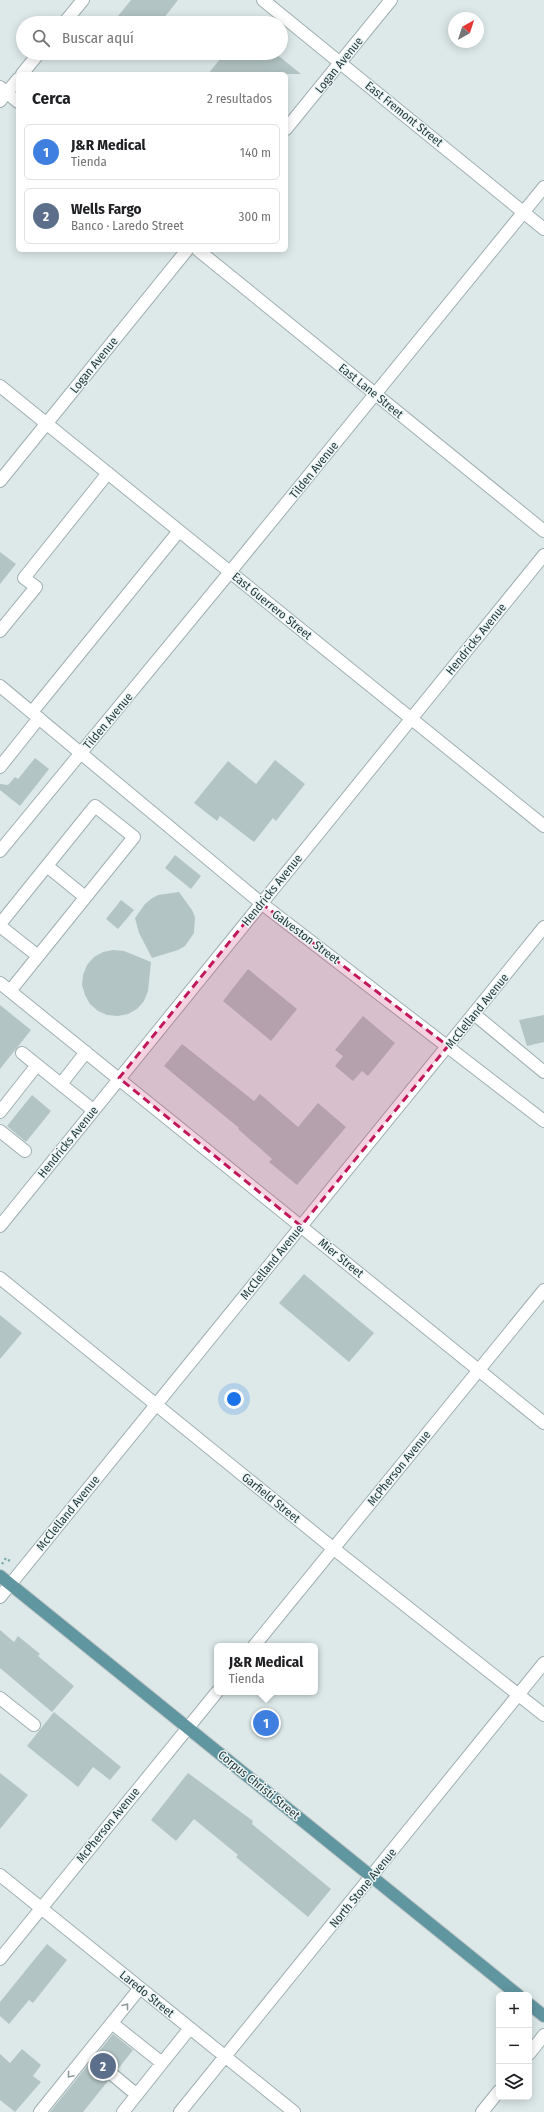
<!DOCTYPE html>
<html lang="es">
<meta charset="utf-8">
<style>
:root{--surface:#fff;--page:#f2f2f2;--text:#202124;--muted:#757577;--line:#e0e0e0;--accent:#d93025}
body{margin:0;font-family:"Fira Sans Condensed",sans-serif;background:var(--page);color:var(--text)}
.controls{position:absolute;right:12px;bottom:12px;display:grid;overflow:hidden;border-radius:6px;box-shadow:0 2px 10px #0003}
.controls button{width:36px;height:36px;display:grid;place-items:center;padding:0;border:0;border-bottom:1px solid var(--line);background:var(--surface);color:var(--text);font:20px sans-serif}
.compass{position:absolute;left:448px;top:12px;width:36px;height:36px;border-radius:50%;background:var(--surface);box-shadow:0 2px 10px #0003;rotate:39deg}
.you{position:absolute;left:234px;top:1399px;width:14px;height:14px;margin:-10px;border:3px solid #fff;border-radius:50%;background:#1a73e8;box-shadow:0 0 0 6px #1a73e833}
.badge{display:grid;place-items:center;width:26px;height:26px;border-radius:50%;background:var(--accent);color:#fff;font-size:13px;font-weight:700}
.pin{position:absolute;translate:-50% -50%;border:2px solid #fff;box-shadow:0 1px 4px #0006}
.popup{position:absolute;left:214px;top:1643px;width:104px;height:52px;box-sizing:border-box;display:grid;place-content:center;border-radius:6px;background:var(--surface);filter:drop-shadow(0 1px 3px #0005);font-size:13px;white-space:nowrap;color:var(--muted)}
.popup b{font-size:15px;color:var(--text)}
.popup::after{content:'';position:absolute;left:50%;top:100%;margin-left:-8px;border:8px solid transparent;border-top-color:var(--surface)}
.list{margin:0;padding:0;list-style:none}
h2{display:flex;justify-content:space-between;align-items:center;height:52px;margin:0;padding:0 16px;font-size:17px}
h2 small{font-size:13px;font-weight:400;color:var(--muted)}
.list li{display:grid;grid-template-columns:26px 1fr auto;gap:12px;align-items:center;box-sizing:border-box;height:56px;margin:0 8px 8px;padding:0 8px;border:1px solid var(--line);border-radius:6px}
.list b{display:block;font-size:15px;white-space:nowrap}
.list p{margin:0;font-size:13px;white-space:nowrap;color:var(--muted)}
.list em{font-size:13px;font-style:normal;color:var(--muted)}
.icon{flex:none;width:22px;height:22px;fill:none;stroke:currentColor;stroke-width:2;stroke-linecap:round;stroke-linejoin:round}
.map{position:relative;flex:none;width:544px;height:2112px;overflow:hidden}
.search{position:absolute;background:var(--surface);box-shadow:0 2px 10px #0003;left:16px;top:16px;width:272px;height:44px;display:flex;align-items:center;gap:10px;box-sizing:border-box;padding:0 14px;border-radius:22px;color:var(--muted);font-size:15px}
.panel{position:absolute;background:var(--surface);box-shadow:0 2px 10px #0003;left:16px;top:72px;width:272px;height:180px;border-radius:6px}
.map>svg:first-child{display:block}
.building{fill:#b2c4c3}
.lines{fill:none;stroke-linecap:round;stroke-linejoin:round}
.minor-tunnel{stroke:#b7c5c6;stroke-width:12;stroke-dasharray:12 6;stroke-linecap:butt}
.minor-casing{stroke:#a0afb1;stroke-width:14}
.major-casing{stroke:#c0c6c8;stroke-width:14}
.path{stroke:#7ca9ae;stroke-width:2.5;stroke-dasharray:2 3;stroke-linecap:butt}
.minor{stroke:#fff;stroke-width:12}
.major{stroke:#6096a0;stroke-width:12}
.oneway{stroke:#8e9a9c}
.marked{fill:#c2185b;fill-opacity:0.2;stroke:#c2185b;stroke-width:3;stroke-dasharray:8 5;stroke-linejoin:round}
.labels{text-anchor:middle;stroke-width:3;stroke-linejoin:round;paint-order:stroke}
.street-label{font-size:12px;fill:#1e3539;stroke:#edf6f5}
</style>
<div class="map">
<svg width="544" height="2112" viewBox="0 0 544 2112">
<rect width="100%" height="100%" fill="#dde9e9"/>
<path class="building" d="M 131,0 L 178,0 L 160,23 L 127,23 L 118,16 Z
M 225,53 L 275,53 L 301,74 L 208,74 Z
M 0,552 L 16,564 L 0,584 Z
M 35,758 L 49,769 L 20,806 L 0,790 L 0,784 L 8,785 L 15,777 L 18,779 Z
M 275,760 L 305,784 L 276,821 L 273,818 L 254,842 L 220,816 L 217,821 L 194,803 L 228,761 L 256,784 Z
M 175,855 L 201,876 L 191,889 L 165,868 Z
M 179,892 L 192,910 L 195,917 L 194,933 L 185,946 L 178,950 L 152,958 L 139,933 L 135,918 L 145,904 L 151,899 L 158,895 Z
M 121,900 L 134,910 L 118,929 L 106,919 Z
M 113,950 L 124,951 L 151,962 L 148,991 L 144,1001 L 137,1009 L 128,1014 L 118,1016 L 107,1015 L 98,1011 L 90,1004 L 85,995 L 82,985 L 83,975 L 87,965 L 94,957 L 103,952 Z
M 248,969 L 297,1009 L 271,1041 L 223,1001 Z
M 0,1005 L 31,1030 L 0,1069 Z
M 544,1015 L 544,1042 L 527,1046 L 519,1020 Z
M 363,1016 L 395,1043 L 368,1076 L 362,1071 L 353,1081 L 335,1066 L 343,1056 L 335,1050 Z
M 182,1044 L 254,1101 L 260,1094 L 298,1127 L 318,1103 L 346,1127 L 297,1185 L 269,1162 L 272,1159 L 238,1129 L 239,1128 L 164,1066 Z
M 32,1095 L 51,1111 L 26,1142 L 7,1126 Z
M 304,1274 L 374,1333 L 349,1362 L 279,1303 Z
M 0,1315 L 22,1333 L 0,1359 Z
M 0,1630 L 14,1642 L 18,1636 L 40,1654 L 38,1656 L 74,1686 L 52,1712 L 0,1668 Z
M 54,1712 L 121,1767 L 110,1780 L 93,1767 L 78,1787 L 27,1746 Z
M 0,1773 L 28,1795 L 0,1829 Z
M 188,1773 L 253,1821 L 252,1824 L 331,1889 L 308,1917 L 236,1857 L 238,1855 L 194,1819 L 176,1841 L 151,1820 Z
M 47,1944 L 67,1960 L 33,2003 L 29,2000 L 9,2024 L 0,2016 L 0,2002 Z
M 113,2034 L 133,2050 L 118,2069 L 111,2068 L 107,2071 L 106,2077 L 108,2081 L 83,2112 L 50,2112 Z
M 22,2049 L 41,2065 L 33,2076 L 41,2082 L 15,2112 L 0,2100 L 0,2054 L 10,2063 Z"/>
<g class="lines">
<path class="minor-tunnel" d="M 93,2058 L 113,2075"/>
<g class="minor-casing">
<path id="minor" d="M 263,0 L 544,229
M 64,23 L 83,0
M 22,74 L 39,53
M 0,87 L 18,102
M 0,101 L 18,79
M 286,129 L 391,0
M 198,250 L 544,531
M 0,386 L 544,826
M 0,481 L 187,250
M 0,631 L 36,587 L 24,578 L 108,473
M 0,686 L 261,903 L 544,1121
M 32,712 L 179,531
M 0,767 L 39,718
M 0,851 L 230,572 L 544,187
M 47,866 L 85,897
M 0,924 L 95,806 L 134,837 L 10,991
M 0,926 L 38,956
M 0,983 L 544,1423
M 474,1014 L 544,1072
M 22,1053 L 93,1110
M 61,1084 L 86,1052
M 0,1112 L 37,1065
M 0,1131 L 25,1151
M 0,1226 L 544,555
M 0,1278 L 334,1549 L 544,1715
M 0,1597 L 544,927
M 254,1646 L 544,1290
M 0,1698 L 34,1725
M 0,1875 L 294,2112
M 0,1959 L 217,1692
M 113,2024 L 162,2063
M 529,2054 L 544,2035
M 113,2075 L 137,2095
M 40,2112 L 140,1988
M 123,2112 L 190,2028
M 180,2112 L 544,1663
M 482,2112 L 499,2091"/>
</g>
<g class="major-casing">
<path id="major" d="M 0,1576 L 518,1995
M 529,2004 L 544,2016"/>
</g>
<path class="path" d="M 2,1564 L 6,1558 L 11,1562"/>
<use href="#minor" class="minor"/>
<use href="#major" class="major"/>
</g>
<defs><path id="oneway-chevron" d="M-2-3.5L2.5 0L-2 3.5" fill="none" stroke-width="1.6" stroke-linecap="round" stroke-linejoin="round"/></defs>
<g class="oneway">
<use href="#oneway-chevron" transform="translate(126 2006) rotate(-52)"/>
<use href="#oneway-chevron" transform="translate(70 2075) rotate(130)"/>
</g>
<path class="marked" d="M 261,903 L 448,1046 L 301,1226 L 119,1078 Z"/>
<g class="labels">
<g class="street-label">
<text transform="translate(339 65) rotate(-51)" y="4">Logan Avenue</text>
<text transform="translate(404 114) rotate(39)" y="4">East Fremont Street</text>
<text transform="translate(94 365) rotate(-51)" y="4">Logan Avenue</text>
<text transform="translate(371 391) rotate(39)" y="4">East Lane Street</text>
<text transform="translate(314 470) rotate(-51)" y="4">Tilden Avenue</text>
<text transform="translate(272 606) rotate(39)" y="4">East Guerrero Street</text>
<text transform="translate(476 639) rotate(-51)" y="4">Hendricks Avenue</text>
<text transform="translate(108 721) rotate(-50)" y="4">Tilden Avenue</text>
<text transform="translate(272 890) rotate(-51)" y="4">Hendricks Avenue</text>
<text transform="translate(306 937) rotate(37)" y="4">Galveston Street</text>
<text transform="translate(477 1011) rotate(-51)" y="4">McClelland Avenue</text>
<text transform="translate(68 1142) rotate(-51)" y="4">Hendricks Avenue</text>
<text transform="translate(341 1258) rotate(39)" y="4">Mier Street</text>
<text transform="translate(272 1262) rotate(-51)" y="4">McClelland Avenue</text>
<text transform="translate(399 1468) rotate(-51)" y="4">McPherson Avenue</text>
<text transform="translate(271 1498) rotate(39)" y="4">Garfield Street</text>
<text transform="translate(68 1513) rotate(-51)" y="4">McClelland Avenue</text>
<text transform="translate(259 1785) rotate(39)" y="4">Corpus Christi Street</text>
<text transform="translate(108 1825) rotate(-51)" y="4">McPherson Avenue</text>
<text transform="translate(363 1888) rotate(-51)" y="4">North Stone Avenue</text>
<text transform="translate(147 1994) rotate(39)" y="4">Laredo Street</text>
</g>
</g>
</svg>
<div class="controls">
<button>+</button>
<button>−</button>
<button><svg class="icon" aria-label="layers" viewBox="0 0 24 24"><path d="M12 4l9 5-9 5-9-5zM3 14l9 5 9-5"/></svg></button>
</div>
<svg class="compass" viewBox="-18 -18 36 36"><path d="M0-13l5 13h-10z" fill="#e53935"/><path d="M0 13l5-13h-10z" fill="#757577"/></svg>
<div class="you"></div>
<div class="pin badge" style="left:266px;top:1723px;background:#3f7fe0">1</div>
<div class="popup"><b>J&amp;R Medical</b>Tienda</div>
<div class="pin badge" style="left:103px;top:2066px;background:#5c6f8a">2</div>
<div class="search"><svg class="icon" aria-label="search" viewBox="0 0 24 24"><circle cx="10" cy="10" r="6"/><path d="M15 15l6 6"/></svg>Buscar aquí</div>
<section class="panel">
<h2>Cerca<small>2 resultados</small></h2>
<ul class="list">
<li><span class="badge" style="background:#3f7fe0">1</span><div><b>J&amp;R Medical</b><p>Tienda</p></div><em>140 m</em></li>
<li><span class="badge" style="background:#5c6f8a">2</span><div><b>Wells Fargo</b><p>Banco · Laredo Street</p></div><em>300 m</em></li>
</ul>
</section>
</div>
